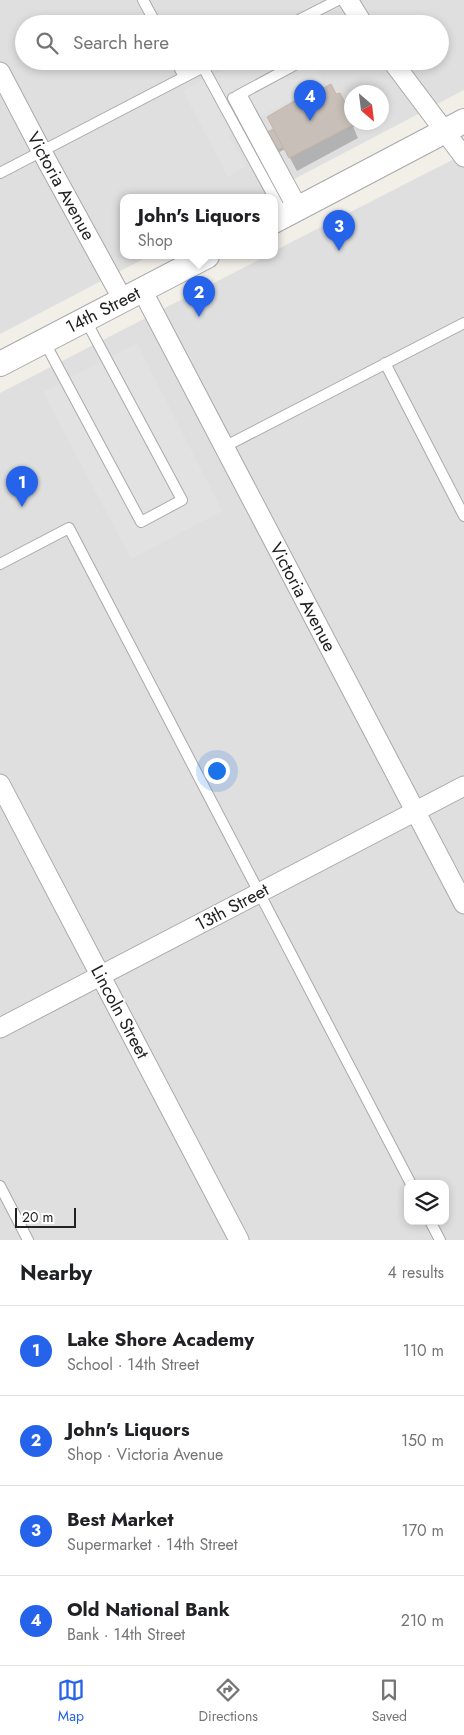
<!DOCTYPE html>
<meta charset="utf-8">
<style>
:root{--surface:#fff;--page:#f6f6f6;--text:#202124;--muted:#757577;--line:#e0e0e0;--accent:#2563eb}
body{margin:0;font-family:Jost,sans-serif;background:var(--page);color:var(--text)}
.controls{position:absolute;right:15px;bottom:15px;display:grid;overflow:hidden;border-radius:10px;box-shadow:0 2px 8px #0003}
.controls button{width:45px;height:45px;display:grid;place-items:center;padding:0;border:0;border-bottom:1px solid var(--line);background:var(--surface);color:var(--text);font:25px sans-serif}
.compass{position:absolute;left:344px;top:85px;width:45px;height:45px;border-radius:50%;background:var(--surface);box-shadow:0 2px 8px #0003;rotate:152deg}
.scale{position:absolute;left:15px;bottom:12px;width:61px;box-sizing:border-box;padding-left:5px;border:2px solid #222;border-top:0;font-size:14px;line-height:18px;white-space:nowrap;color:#222;-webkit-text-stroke:4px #fff;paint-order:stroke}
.you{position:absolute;left:216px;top:770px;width:18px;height:18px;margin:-12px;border:4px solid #fff;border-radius:50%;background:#1a73e8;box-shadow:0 0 0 8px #1a73e833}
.badge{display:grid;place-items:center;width:32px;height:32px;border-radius:50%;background:var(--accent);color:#fff;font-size:16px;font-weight:700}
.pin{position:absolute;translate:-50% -41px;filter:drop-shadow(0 1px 2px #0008)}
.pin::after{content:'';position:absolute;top:26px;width:18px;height:15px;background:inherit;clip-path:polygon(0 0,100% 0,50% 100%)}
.popup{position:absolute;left:120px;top:194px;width:158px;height:65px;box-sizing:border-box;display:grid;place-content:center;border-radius:10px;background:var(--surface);filter:drop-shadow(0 1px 4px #0005);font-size:16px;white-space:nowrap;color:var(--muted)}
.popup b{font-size:19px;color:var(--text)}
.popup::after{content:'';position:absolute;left:50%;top:100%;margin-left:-10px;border:10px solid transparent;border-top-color:var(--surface)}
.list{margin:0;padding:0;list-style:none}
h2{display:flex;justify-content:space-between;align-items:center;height:65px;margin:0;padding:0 20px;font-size:21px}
h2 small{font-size:16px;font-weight:400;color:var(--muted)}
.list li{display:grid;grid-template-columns:32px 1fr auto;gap:15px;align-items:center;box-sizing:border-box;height:90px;padding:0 20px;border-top:1px solid var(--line)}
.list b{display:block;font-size:19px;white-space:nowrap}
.list p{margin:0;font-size:16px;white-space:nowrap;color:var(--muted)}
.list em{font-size:16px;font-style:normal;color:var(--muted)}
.icon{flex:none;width:28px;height:28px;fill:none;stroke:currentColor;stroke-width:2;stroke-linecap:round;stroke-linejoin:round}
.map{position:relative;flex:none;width:464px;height:1240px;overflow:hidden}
.search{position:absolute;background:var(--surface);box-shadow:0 2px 8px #0003;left:15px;right:15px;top:15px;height:55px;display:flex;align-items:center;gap:12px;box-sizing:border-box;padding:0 18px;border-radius:28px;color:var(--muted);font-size:19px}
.sheet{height:425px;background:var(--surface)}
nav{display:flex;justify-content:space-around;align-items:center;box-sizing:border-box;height:70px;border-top:1px solid var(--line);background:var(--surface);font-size:14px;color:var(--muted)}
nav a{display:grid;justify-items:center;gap:2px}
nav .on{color:var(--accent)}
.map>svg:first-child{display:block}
.residential{fill:#e0dfdf;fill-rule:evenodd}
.parking{fill:#e2e2e2}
.shadow{fill:#0003}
.building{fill:#c7bfb8;stroke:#c4b6ab}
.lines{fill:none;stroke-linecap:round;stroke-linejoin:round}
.service-casing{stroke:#a9a9a9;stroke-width:12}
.minor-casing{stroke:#a9a9a9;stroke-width:21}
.tertiary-casing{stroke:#a9a9a9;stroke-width:26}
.service{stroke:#fff;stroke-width:10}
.minor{stroke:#fff;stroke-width:19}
.tertiary{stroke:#fff;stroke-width:24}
.labels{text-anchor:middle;stroke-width:4;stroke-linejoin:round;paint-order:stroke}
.street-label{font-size:18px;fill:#222;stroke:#fff}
</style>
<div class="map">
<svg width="464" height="1240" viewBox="0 0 464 1240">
<rect width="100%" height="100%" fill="#f2efe9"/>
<path class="residential" d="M 0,0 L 464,0 L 464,90 L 258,198 L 124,198 L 124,256 L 149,256 L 0,334 ZM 24,24 L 440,24 L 440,61 L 24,61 ZM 352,92 L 382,92 L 382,122 L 352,122 Z
M 464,154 L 464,1240 L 0,1240 L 0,393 L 266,256 L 274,256 L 274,251 ZM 408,1184 L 445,1184 L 445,1221 L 408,1221 Z"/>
<path class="parking" d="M 241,61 L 315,61 L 316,69 L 324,83 L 228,133 L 246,166 L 228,177 L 183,91 Z
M 137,343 L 222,511 L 131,559 L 43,392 Z"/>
<path class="shadow" d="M 336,96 L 347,107 L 352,117 L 352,122 L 355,122 L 356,126 L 353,127 L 358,138 L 297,171 L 285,149 L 261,162 L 250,143 L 279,138 L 297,104 Z"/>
<path class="building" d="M 331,84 L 336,94 L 340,93 L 350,112 L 346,114 L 352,125 L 289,158 L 267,117 L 296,100 L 297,102 Z
M 273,129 L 283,147 L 258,160 L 249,142 Z"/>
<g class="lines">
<g class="service-casing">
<path id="service" d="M 143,0 L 156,24
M 291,24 L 338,0
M 176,61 L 184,77
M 203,67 L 284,216
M 241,94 L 302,206
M 237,96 L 302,61
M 233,98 L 293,210
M 0,173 L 215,61
M 44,341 L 141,522 L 182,500 L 85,319
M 385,363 L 464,516
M 224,447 L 464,323
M 0,564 L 69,528 L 411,1184
M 0,1186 L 28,1240
M 430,1221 L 440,1240"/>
</g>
<g class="minor-casing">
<path id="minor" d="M 348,0 L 363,24
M 392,61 L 464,157
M 0,72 L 42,152 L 123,300
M 142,290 L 464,904
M 0,784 L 239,1240
M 0,1028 L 464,786"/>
</g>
<g class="tertiary-casing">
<path id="tertiary" d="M 274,221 L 464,121
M 0,364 L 207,256"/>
</g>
<use href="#service" class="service"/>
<use href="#minor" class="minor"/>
<use href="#tertiary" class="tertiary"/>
</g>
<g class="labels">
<g class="street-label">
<text transform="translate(61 186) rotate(61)" y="6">Victoria Avenue</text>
<text transform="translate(103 310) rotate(-27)" y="6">14th Street</text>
<text transform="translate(303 597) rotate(62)" y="6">Victoria Avenue</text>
<text transform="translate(232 907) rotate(-28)" y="6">13th Street</text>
<text transform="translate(120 1012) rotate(62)" y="6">Lincoln Street</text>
</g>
</g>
</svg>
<div class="controls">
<button><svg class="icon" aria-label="layers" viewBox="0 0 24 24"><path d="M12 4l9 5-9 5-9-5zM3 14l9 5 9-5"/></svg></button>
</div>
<svg class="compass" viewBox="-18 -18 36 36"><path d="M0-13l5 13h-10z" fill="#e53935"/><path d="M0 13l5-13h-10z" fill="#757577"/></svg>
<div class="scale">20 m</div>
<div class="you"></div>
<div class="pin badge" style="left:22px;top:507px">1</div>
<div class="pin badge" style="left:199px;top:317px">2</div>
<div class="popup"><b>John's Liquors</b>Shop</div>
<div class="pin badge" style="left:339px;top:251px">3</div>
<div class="pin badge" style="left:310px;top:121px">4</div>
<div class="search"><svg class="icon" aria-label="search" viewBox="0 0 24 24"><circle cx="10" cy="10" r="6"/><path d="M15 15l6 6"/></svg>Search here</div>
</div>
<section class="sheet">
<h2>Nearby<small>4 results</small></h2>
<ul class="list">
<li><span class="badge">1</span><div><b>Lake Shore Academy</b><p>School · 14th Street</p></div><em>110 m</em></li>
<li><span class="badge">2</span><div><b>John's Liquors</b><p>Shop · Victoria Avenue</p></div><em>150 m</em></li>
<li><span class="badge">3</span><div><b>Best Market</b><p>Supermarket · 14th Street</p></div><em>170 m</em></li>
<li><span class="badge">4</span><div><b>Old National Bank</b><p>Bank · 14th Street</p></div><em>210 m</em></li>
</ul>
</section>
<nav>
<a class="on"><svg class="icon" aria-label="map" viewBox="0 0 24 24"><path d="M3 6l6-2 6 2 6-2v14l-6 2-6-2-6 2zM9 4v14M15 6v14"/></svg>Map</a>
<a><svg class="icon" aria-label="directions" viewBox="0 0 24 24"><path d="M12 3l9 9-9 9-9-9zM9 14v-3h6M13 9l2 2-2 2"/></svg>Directions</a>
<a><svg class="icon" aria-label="saved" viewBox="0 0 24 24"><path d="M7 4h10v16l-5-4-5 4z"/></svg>Saved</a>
</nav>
